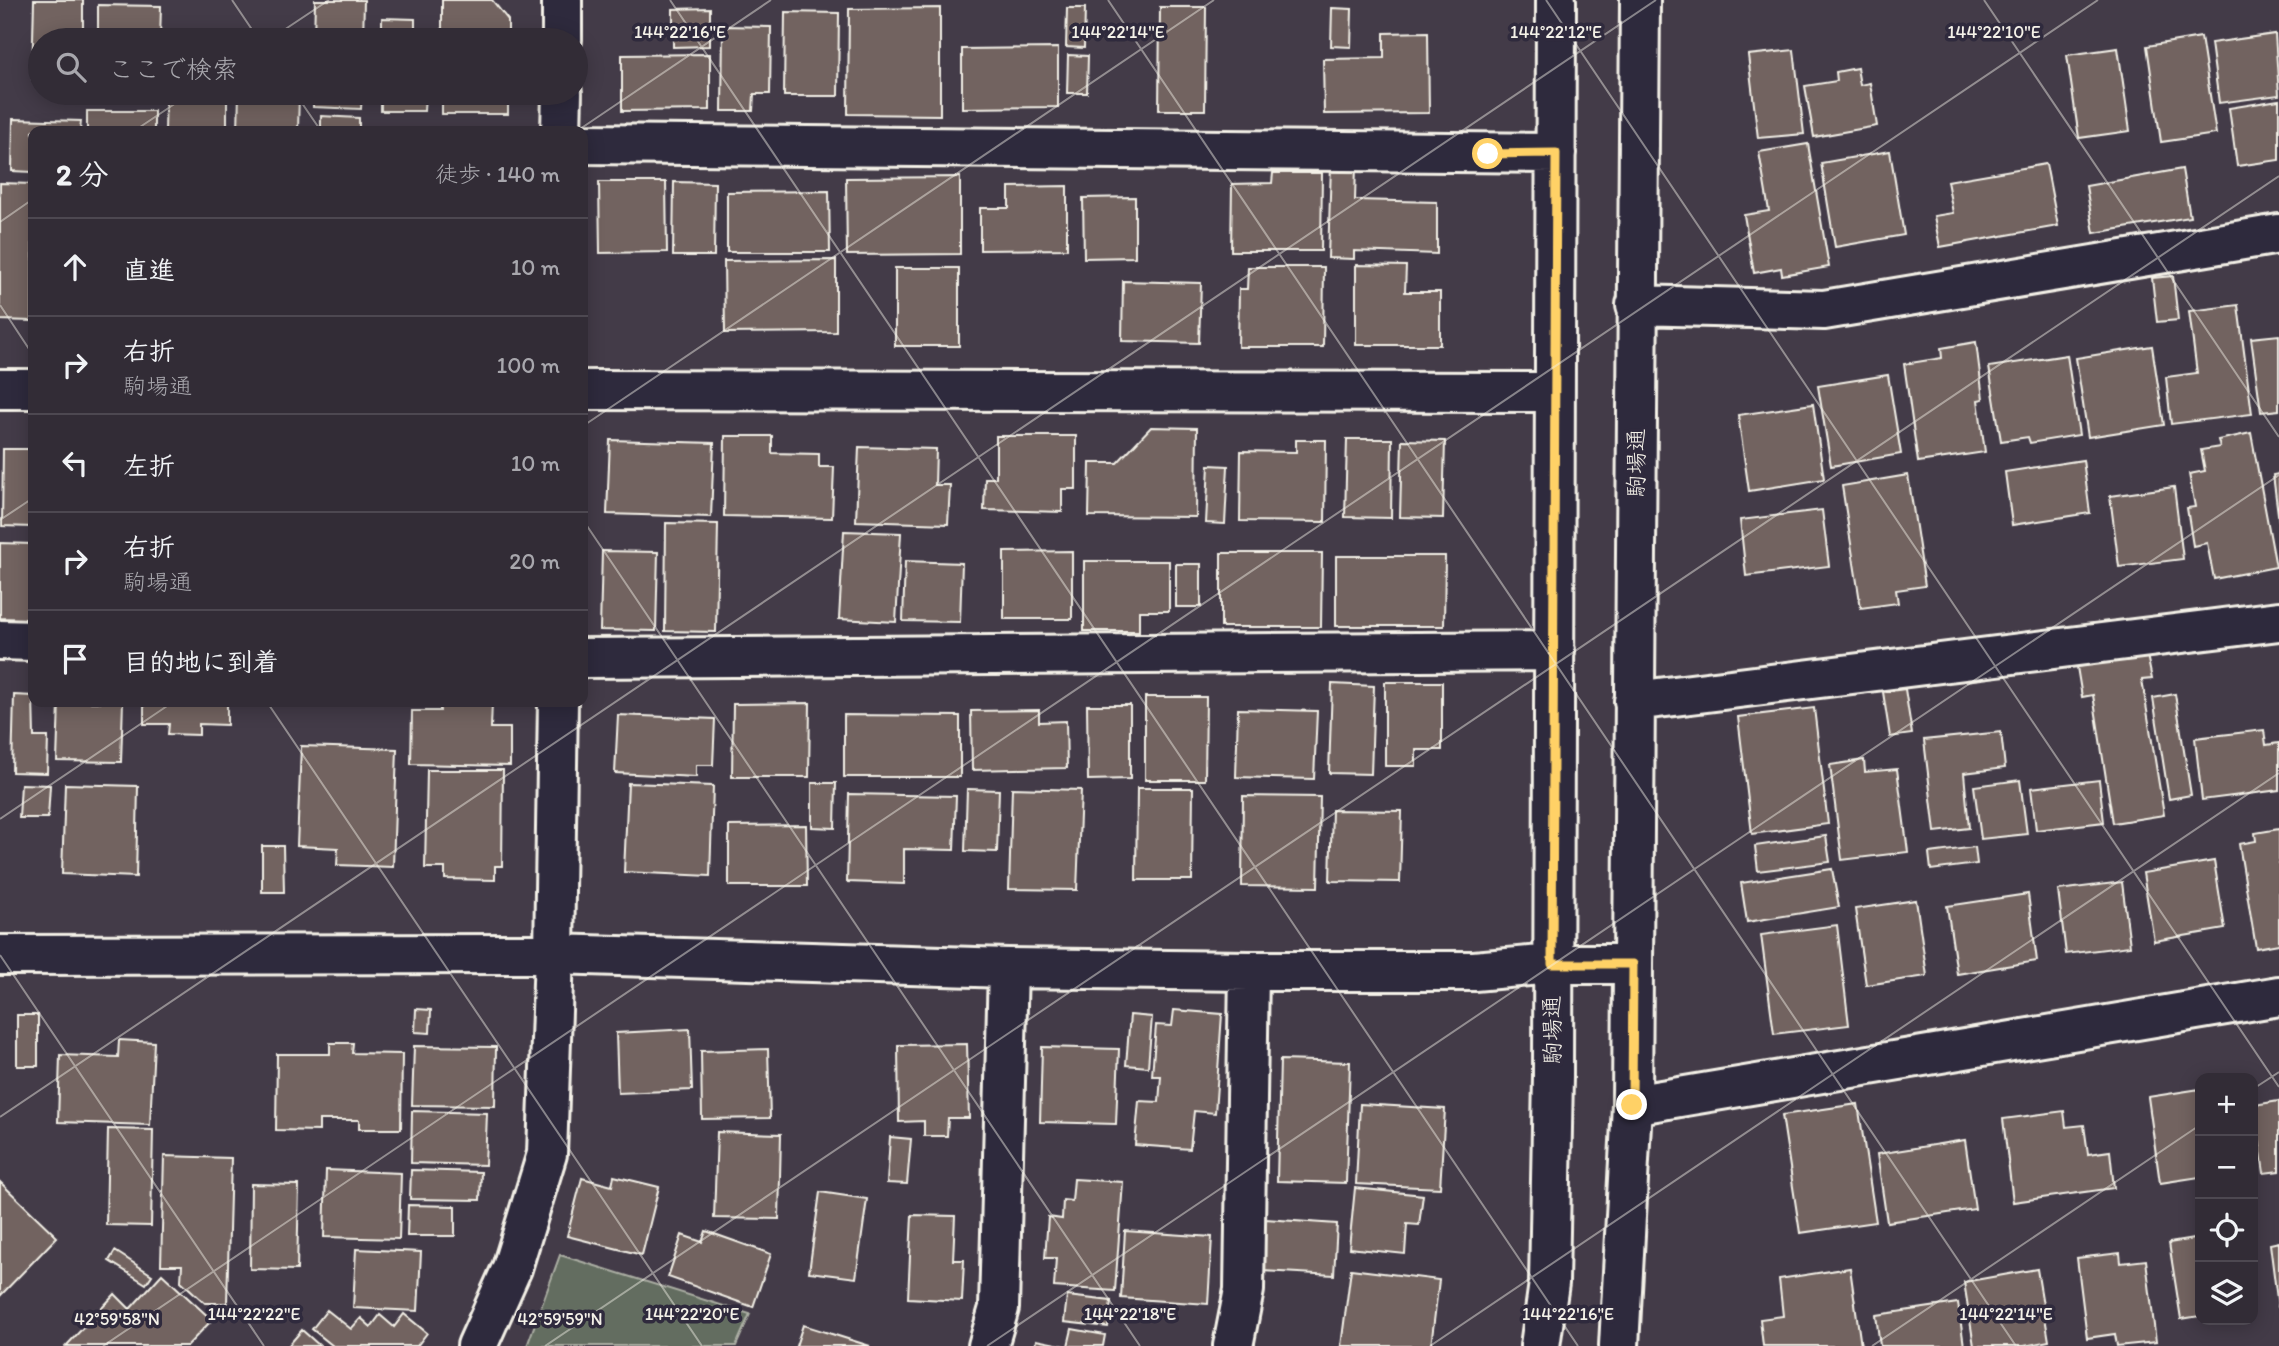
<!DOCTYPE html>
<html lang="ja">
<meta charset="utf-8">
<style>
:root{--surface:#322c36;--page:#3a343e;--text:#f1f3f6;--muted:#a8a7ad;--line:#4d4851}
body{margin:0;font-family:Itim,"Klee One",sans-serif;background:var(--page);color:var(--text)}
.controls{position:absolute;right:21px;bottom:21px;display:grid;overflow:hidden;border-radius:14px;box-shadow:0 4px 18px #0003}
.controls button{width:63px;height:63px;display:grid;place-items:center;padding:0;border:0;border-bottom:2px solid var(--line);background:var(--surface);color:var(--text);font:35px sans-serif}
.stop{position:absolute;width:21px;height:21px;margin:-16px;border:5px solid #ffd166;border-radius:50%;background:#fff}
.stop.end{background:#ffd166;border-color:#fff;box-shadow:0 2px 7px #0008}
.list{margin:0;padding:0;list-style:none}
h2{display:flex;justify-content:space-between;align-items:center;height:91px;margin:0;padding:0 28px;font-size:30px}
h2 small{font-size:23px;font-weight:400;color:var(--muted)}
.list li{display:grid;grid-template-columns:46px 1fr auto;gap:21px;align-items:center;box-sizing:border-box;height:98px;padding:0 28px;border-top:2px solid var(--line)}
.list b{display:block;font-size:26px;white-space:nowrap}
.list p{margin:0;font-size:23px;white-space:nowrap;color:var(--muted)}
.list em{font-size:23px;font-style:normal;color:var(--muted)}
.icon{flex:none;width:38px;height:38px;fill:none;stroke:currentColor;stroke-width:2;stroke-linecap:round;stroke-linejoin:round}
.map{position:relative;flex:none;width:2279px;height:1346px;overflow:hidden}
.search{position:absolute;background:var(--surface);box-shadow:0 4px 18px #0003;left:28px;top:28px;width:560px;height:77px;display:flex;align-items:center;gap:18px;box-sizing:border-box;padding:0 24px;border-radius:38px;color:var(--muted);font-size:26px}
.panel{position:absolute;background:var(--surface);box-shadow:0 4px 18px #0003;left:28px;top:126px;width:560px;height:581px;border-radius:14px}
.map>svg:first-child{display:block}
.green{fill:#636d61;stroke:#acafa4;stroke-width:2}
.building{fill:#726460;stroke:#f4f1e8;stroke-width:2}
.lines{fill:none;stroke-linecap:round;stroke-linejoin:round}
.minor-casing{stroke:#f4f1e8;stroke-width:44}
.minor{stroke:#2f2a3d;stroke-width:38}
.route{stroke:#ffd166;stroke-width:9}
.ticks{fill:none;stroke:#f4f1e8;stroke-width:2;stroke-opacity:0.45}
.labels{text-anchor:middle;stroke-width:7;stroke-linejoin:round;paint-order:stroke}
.street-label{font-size:23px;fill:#f4f1e8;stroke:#2f2a3d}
.ticks-label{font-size:18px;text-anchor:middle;fill:#f4f1e8;stroke:#2f2a3d;stroke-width:7;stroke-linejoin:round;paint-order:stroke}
</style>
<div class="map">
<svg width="2279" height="1346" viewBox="0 0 2279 1346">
<rect width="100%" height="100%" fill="#433b48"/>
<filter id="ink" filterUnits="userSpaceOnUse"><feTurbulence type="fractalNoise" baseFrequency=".0143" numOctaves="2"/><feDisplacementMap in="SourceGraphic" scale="14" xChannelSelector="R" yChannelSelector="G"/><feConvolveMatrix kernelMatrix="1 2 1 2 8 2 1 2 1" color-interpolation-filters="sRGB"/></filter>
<g filter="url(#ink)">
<path class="green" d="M 560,1255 L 750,1314 L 736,1346 L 527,1346 Z"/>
<path class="building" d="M 34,0 L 83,0 L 83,40 L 40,40 L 40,80 L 32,79 Z
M 315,0 L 364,0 L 363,40 L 314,40 Z
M 442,0 L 492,0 L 508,20 L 508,40 L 442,40 Z
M 98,5 L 161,6 L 160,40 L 98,40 Z
M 1160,7 L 1206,7 L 1205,110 L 1159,110 Z
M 710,8 L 710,46 L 673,47 L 673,9 Z
M 940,8 L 940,115 L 848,114 L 849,9 Z
M 1067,8 L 1085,8 L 1084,48 L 1066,47 Z
M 1332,8 L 1352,9 L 1351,47 L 1331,46 Z
M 785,12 L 839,13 L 838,96 L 784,96 Z
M 382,18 L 415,19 L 415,38 L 426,40 L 369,40 L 369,36 L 382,36 Z
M 723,26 L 771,27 L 770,94 L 754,94 L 753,111 L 722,111 Z
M 1428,32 L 1429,113 L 1324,114 L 1323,59 L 1384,58 L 1384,33 Z
M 166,34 L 228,35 L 228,40 L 166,40 Z
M 2275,34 L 2279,95 L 2219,103 L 2211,43 Z
M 2201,37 L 2216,134 L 2161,142 L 2147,46 Z
M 1058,48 L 1058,107 L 962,108 L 962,49 Z
M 2118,48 L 2130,131 L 2079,138 L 2067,55 Z
M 1794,50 L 1804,134 L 1758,138 L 1748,55 Z
M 710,54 L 710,110 L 622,111 L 622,55 Z
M 1068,55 L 1088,56 L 1087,93 L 1067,93 Z
M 1857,68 L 1860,85 L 1870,83 L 1877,126 L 1814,137 L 1805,86 L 1837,81 L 1836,72 Z
M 166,93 L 227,93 L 227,131 L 165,131 Z
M 239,93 L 299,93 L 298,131 L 238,131 Z
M 313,93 L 362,93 L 361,109 L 313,107 Z
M 381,93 L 425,93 L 424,111 L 381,111 Z
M 442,93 L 508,93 L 508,114 L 442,114 Z
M 2279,100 L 2279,160 L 2237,166 L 2229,108 Z
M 87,111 L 154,111 L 154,131 L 87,131 Z
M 321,116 L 359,118 L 359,131 L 321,131 Z
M 13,119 L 81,121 L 80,131 L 33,131 L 33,172 L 12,171 Z
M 1808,144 L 1829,267 L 1782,275 L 1781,268 L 1754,273 L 1744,215 L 1769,211 L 1759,152 Z
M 1890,151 L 1904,235 L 1835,247 L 1821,163 Z
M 2046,164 L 2058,226 L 1940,247 L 1934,216 L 1953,213 L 1947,181 Z
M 1331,165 L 1356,165 L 1355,200 L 1437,202 L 1437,254 L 1354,251 L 1354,259 L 1328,258 Z
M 2182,169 L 2190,217 L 2094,233 L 2086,186 Z
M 1273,173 L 1322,173 L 1321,251 L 1231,251 L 1232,184 L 1272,183 Z
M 960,177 L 960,254 L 847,255 L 846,178 Z
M 599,182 L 666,182 L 667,252 L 600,253 Z
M 674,182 L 715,183 L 714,256 L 673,256 Z
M 0,183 L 33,184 L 32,321 L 0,320 Z
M 1067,186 L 1067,249 L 980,250 L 980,208 L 1009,208 L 1009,187 Z
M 829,191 L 830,252 L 727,252 L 727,192 Z
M 1135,197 L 1135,257 L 1084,258 L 1083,198 Z
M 836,260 L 836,332 L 725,333 L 724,261 Z
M 1356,265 L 1406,266 L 1405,292 L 1440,292 L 1440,345 L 1356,345 Z
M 1248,267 L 1324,267 L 1323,347 L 1238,347 L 1239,289 L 1247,289 Z
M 895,268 L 959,268 L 959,346 L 895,346 Z
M 2173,276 L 2178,320 L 2157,322 L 2152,278 Z
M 1123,281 L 1201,283 L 1199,343 L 1122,341 Z
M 2238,305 L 2252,414 L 2171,424 L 2166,377 L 2197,373 L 2189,311 Z
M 2279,335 L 2279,410 L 2261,412 L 2251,338 Z
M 1976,342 L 1983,399 L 1978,400 L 1985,452 L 1918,462 L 1904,364 L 1942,358 L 1941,348 Z
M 2152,346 L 2164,425 L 2088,437 L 2076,358 Z
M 2067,355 L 2079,435 L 2030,443 L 2028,437 L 2001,441 L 1989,367 Z
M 1888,375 L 1901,454 L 1831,466 L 1818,386 Z
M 1813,404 L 1824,479 L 1749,491 L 1738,415 Z
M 1151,427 L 1197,428 L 1196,517 L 1089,516 L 1090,463 L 1117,463 Z
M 2251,433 L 2276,567 L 2214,579 L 2207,543 L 2193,546 L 2187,508 L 2195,507 L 2189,474 L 2205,471 L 2201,450 L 2220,447 L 2218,440 Z
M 725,436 L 772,436 L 772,453 L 819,454 L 819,467 L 834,467 L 832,518 L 724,516 Z
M 996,436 L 1076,436 L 1076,489 L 1062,489 L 1062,512 L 984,510 L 985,478 L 996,478 Z
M 1347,439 L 1392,439 L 1391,518 L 1345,517 Z
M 610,440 L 714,443 L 711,517 L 607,514 Z
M 1296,440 L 1326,440 L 1325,522 L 1240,521 L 1241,451 L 1296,452 Z
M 1402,440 L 1445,441 L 1443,518 L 1400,517 Z
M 859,447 L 936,449 L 935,485 L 950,485 L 948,524 L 856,521 Z
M 3,449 L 33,449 L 33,527 L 2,526 Z
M 2083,460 L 2090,513 L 2012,525 L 2005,472 Z
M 1209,465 L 1228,466 L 1225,524 L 1206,523 Z
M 2279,474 L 2279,522 L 2273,475 Z
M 1908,475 L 1925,586 L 1896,590 L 1898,603 L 1861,608 L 1842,486 Z
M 2174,487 L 2183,559 L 2119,567 L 2110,496 Z
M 1822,510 L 1829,566 L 1746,576 L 1740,520 Z
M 666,523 L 718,524 L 716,632 L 665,631 Z
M 844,531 L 901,533 L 896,622 L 839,619 Z
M 0,543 L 33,544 L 33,619 L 0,618 Z
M 602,551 L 658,552 L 656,631 L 600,630 Z
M 1072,551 L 1072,619 L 1004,619 L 1004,552 Z
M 1221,553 L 1322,553 L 1321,627 L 1221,627 Z
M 1336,556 L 1445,556 L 1444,626 L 1336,626 Z
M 905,561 L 962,563 L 960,622 L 903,621 Z
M 1084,561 L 1169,561 L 1169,611 L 1139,611 L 1139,631 L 1084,631 Z
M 1176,564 L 1201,564 L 1201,607 L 1176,607 Z
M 2147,655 L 2152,679 L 2142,680 L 2164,815 L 2113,823 L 2093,695 L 2082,697 L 2077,667 Z
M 1385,682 L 1442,682 L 1442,750 L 1416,750 L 1416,766 L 1385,766 Z
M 1332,684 L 1374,686 L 1371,774 L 1329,773 Z
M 1905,689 L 1912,734 L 1890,737 L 1883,692 Z
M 2175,694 L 2191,795 L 2169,799 L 2153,698 Z
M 14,695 L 33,696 L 34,737 L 48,737 L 47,773 L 12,772 Z
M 1145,697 L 1206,697 L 1205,780 L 1145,780 Z
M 59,702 L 123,702 L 121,762 L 57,761 Z
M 144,702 L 227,702 L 227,725 L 199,724 L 199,735 L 168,734 L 169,724 L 144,724 Z
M 440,702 L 492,702 L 491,728 L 510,728 L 510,766 L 411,764 L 412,711 L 440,711 Z
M 810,703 L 809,777 L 732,777 L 733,704 Z
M 1087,705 L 1130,705 L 1130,779 L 1088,780 Z
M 1814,708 L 1828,824 L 1752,834 L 1738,717 Z
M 1238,709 L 1317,711 L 1314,779 L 1236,777 Z
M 1039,710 L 1039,722 L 1066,721 L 1067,768 L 972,770 L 971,711 Z
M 618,715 L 715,719 L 713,765 L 696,765 L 696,777 L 615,773 Z
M 844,715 L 960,716 L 960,777 L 844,777 Z
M 2264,730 L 2266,745 L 2279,743 L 2279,790 L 2202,800 L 2195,738 Z
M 2001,732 L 2005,768 L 1964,773 L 1969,828 L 1935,832 L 1924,740 Z
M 301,746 L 397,749 L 393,867 L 337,865 L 338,848 L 297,846 Z
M 1864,760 L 1865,772 L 1897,769 L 1908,852 L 1842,860 L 1830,765 Z
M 427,770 L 503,770 L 502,866 L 495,866 L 495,880 L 445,879 L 445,868 L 425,868 Z
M 2020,780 L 2027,834 L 1981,839 L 1974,786 Z
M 2099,780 L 2104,822 L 2036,830 L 2031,788 Z
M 628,783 L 713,786 L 710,876 L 624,872 Z
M 812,783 L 836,783 L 835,828 L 812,827 Z
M 21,784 L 50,785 L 48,818 L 19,818 Z
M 65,784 L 138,786 L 136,877 L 62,874 Z
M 1012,788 L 1081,790 L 1077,890 L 1009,889 Z
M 1137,788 L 1193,788 L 1192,880 L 1136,880 Z
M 967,789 L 999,790 L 997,852 L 965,851 Z
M 849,794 L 956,796 L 954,850 L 904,849 L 904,884 L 847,882 Z
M 1243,796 L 1320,797 L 1318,887 L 1242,886 Z
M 1332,810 L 1402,811 L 1400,882 L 1330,881 Z
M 806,825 L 807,886 L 729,886 L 729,826 Z
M 2279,829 L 2279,944 L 2256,948 L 2239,844 L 2256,841 L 2255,833 Z
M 1826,836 L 1830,862 L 1758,871 L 1755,846 Z
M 262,846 L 283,846 L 284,892 L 262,892 Z
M 1975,847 L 1977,864 L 1931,870 L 1929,853 Z
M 2214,861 L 2225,929 L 2154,941 L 2143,873 Z
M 1832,869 L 1839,907 L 1747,922 L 1741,883 Z
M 2122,882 L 2130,946 L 2066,954 L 2058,890 Z
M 2028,894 L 2037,961 L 1957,974 L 1947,906 Z
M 1916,900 L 1927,976 L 1866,985 L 1855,909 Z
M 1837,925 L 1849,1025 L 1774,1034 L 1761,935 Z
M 416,1009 L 431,1010 L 430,1033 L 415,1032 Z
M 1174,1010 L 1222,1014 L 1215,1113 L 1194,1111 L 1190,1149 L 1135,1145 L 1139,1101 L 1159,1102 L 1161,1076 L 1152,1076 L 1156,1025 L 1172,1026 Z
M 17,1015 L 38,1015 L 38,1066 L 17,1066 Z
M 1130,1015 L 1152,1017 L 1148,1067 L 1126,1065 Z
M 690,1029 L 692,1090 L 618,1093 L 616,1033 Z
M 119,1040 L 154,1042 L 150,1125 L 58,1122 L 60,1055 L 118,1057 Z
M 330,1043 L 353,1043 L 352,1053 L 402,1054 L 401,1129 L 359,1129 L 359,1120 L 319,1120 L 319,1131 L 276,1130 L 277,1054 L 330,1054 Z
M 967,1044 L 969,1118 L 948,1118 L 947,1136 L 924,1136 L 924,1121 L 899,1122 L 898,1045 Z
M 414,1046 L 496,1047 L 495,1106 L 412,1105 Z
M 1042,1047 L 1119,1049 L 1116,1124 L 1040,1122 Z
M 768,1049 L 770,1118 L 702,1119 L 701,1051 Z
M 1280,1060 L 1350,1062 L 1346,1183 L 1277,1181 Z
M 2200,1089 L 2200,1177 L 2160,1183 L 2148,1097 Z
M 2279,1101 L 2279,1171 L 2264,1173 L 2254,1105 Z
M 1360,1104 L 1445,1109 L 1440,1188 L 1356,1184 Z
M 1858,1104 L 1876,1222 L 1800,1233 L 1782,1115 Z
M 412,1111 L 487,1113 L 485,1165 L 411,1163 Z
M 2064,1111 L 2066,1127 L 2084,1125 L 2088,1154 L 2110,1151 L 2114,1188 L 2013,1202 L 2003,1119 Z
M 108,1129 L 153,1130 L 151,1226 L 106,1225 Z
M 717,1132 L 781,1134 L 779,1219 L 714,1218 Z
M 890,1137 L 911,1139 L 907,1184 L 887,1183 Z
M 1965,1140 L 1975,1209 L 1887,1222 L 1877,1154 Z
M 164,1156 L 231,1158 L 227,1303 L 205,1303 L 181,1281 L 182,1265 L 161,1265 Z
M 326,1170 L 401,1173 L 399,1239 L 324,1237 Z
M 411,1170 L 481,1172 L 480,1200 L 410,1199 Z
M 614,1176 L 659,1187 L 642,1255 L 567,1236 L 582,1178 L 612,1186 Z
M 1074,1179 L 1123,1182 L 1115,1291 L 1054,1287 L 1056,1258 L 1045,1258 L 1048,1217 L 1062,1219 L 1063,1200 L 1072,1201 Z
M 0,1182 L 57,1237 L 0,1296 Z
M 251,1184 L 299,1185 L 297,1270 L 250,1269 Z
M 1355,1188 L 1423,1195 L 1419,1225 L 1407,1224 L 1405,1254 L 1349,1248 Z
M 820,1192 L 867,1199 L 856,1278 L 809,1272 Z
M 408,1205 L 455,1206 L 455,1236 L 407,1236 Z
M 912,1215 L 955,1216 L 953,1260 L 964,1260 L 962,1301 L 908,1298 Z
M 1265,1219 L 1337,1224 L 1334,1275 L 1262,1271 Z
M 706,1231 L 771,1254 L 753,1307 L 668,1277 L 682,1235 L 702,1242 Z
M 1125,1231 L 1212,1237 L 1208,1304 L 1121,1298 Z
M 2200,1238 L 2200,1316 L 2181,1319 L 2169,1243 Z
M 2279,1242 L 2279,1307 L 2278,1307 L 2270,1244 Z
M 356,1249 L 421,1252 L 418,1311 L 353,1308 Z
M 115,1251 L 152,1275 L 146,1284 L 109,1261 Z
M 2120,1253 L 2121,1263 L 2146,1260 L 2156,1342 L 2117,1346 L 2115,1334 L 2087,1338 L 2077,1258 Z
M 1850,1268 L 1861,1346 L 1763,1346 L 1760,1319 L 1783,1316 L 1779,1279 Z
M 1351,1269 L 1439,1280 L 1431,1346 L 1341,1346 Z
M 2037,1269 L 2049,1341 L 2024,1346 L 1974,1346 L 1964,1282 Z
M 162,1274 L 212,1320 L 187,1346 L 66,1346 L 115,1294 L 130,1309 Z
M 1067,1296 L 1111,1301 L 1108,1327 L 1064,1322 Z
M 1958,1303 L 1964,1346 L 1880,1346 L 1876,1315 Z
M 327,1310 L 351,1329 L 361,1318 L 371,1327 L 380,1315 L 394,1327 L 404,1314 L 427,1333 L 417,1346 L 333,1346 L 312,1329 Z
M 803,1325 L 870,1346 L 796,1346 Z
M 1072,1329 L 1105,1335 L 1103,1346 L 1068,1346 Z
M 302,1330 L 320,1346 L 288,1346 Z
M 1036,1340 L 1066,1346 L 1035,1346 Z"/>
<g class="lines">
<g class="minor-casing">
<path id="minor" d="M 562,40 L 562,0
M 561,131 L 562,93
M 583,144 L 1556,153
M 1636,305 L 1824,310 L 2279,234
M 0,389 L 33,389
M 583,390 L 1553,392
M 0,640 L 33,641
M 583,658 L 1555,651
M 1634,701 L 2279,621
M 0,955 L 554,954 L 1008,968 L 1249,971 L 1474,971 L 1552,964 L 1633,964
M 1632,1105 L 2279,996
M 477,1346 L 512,1268 L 547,1154 L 554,954 L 558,702
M 988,1346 L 999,1308 L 1008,968
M 1233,1346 L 1244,1290 L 1249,971
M 1540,1346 L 1549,1283 L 1553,1076 L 1556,0
M 1619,1346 L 1632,1105 L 1640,0"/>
</g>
<use href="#minor" class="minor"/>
</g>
</g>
<g class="lines" filter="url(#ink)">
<path class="route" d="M 1488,154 L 1556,153 L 1552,964 L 1633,964 L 1632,1105"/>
</g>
<path class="ticks" d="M 232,0 L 259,40M 670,0 L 1578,1346M 1108,0 L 2016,1346M 1546,0 L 2279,1087M 1984,0 L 2279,437M 269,40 L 329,0M 295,93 L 321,131M 134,131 L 191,93M 577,131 L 771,0M 0,222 L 33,199M 0,305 L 33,355M 583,426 L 1214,0M 0,520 L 33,498M 583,520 L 1140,1346M 267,702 L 702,1346M 0,819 L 173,702M 0,955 L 264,1346M 2253,1089 L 2279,1072M 0,1117 L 1656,0M 103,1346 L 2098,0M 545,1346 L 2279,176M 987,1346 L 2279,475M 1430,1346 L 2279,773M 1872,1346 L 2200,1125"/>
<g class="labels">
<g class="street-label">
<text transform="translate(1636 463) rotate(-90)" y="8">駒場通</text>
<text transform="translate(1552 1030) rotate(-91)" y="8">駒場通</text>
</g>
</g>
<g class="ticks-label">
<text x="680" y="38">144°22'16"E</text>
<text x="1118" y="38">144°22'14"E</text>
<text x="1556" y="38">144°22'12"E</text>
<text x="1994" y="38">144°22'10"E</text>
<text x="254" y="1320">144°22'22"E</text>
<text x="692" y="1320">144°22'20"E</text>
<text x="1130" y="1320">144°22'18"E</text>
<text x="1568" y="1320">144°22'16"E</text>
<text x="2006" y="1320">144°22'14"E</text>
<text x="117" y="1325">42°59'58"N</text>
<text x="560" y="1325">42°59'59"N</text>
</g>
</svg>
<div class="controls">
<button>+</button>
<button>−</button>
<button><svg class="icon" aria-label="locate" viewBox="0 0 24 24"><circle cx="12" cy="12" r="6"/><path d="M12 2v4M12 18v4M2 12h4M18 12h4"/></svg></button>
<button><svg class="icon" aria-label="layers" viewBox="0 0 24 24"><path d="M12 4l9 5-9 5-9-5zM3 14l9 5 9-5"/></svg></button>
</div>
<div class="stop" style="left:1488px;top:154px"></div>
<div class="stop end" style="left:1632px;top:1105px"></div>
<div class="search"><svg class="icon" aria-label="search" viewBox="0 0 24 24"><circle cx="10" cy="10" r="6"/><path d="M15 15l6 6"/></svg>ここで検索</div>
<section class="panel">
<h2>2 分<small>徒歩 · 140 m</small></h2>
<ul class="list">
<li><svg class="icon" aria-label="ahead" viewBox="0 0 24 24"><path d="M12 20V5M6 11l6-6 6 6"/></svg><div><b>直進</b></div><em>10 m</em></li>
<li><svg class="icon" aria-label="right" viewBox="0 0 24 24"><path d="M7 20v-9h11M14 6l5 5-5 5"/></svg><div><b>右折</b><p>駒場通</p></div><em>100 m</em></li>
<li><svg class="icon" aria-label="left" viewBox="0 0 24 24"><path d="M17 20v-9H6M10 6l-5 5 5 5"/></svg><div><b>左折</b></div><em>10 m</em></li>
<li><svg class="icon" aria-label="right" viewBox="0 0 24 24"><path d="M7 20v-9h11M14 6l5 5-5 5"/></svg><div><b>右折</b><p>駒場通</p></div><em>20 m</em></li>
<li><svg class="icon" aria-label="arrive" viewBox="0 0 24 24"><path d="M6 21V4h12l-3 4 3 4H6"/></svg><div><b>目的地に到着</b></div></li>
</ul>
</section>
</div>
